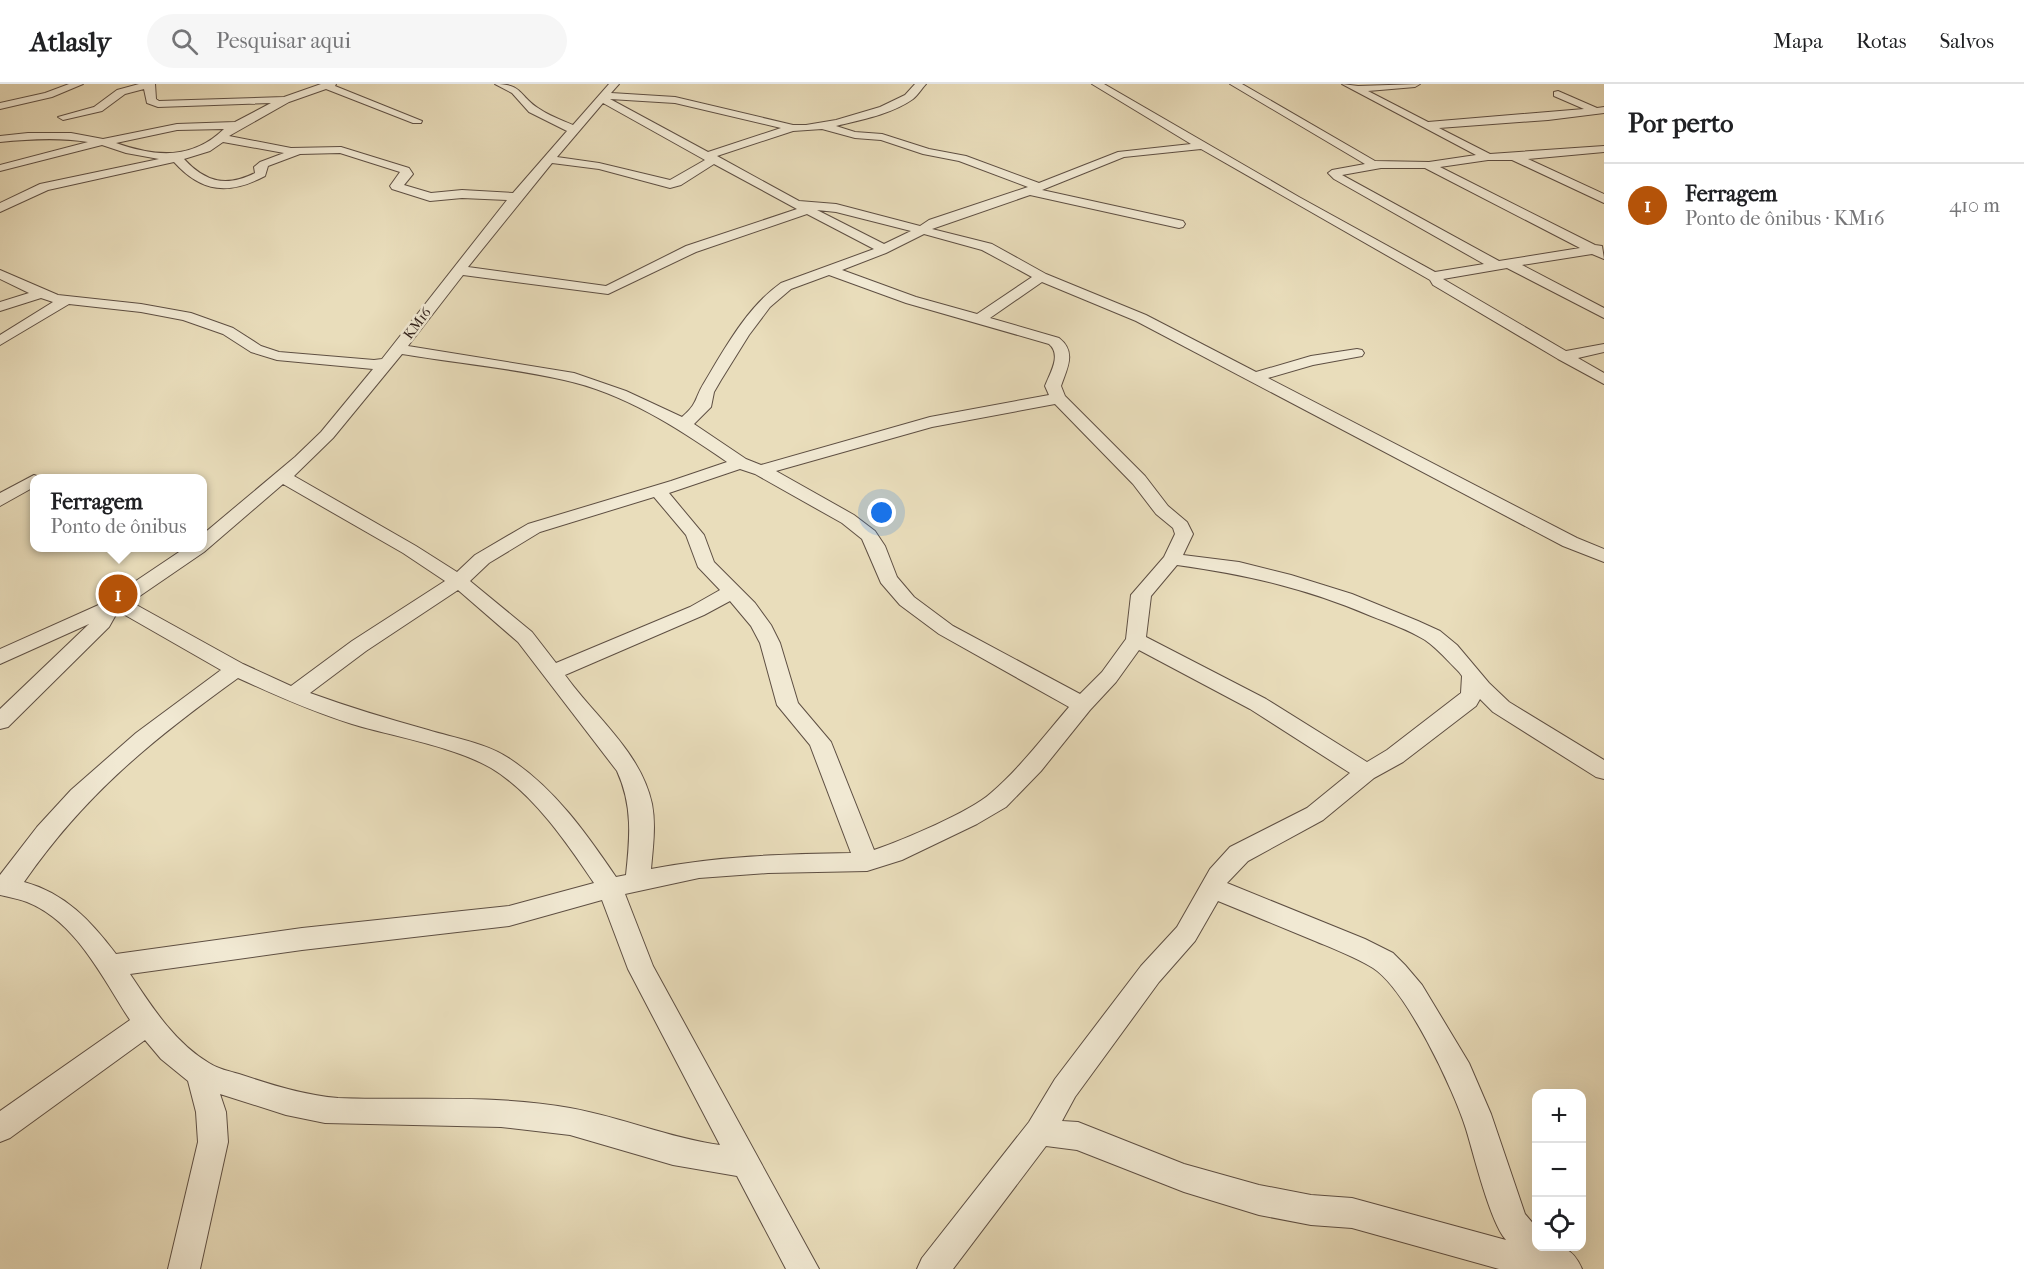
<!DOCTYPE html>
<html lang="pt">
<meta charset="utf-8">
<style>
:root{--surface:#fff;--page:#f6f6f6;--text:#202124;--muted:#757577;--line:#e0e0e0;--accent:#b45309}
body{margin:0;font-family:"IM FELL French Canon",serif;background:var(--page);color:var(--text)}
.controls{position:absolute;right:18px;bottom:18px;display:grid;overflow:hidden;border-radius:12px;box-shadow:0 6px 24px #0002}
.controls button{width:54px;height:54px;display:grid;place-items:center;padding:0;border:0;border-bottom:2px solid var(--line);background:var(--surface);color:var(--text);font:30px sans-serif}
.you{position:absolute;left:882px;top:429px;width:21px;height:21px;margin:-15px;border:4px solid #fff;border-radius:50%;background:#1a73e8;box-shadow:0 0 0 9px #1a73e833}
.badge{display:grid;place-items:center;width:39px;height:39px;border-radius:50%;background:var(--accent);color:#fff;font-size:20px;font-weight:700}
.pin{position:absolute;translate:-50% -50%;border:3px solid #fff;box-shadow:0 2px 6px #0006}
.popup{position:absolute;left:30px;top:390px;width:177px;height:78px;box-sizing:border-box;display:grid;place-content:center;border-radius:12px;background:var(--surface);filter:drop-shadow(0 2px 4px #0005);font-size:20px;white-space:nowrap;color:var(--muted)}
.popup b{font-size:22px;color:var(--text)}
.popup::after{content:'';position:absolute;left:50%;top:100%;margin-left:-12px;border:12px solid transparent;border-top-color:var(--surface)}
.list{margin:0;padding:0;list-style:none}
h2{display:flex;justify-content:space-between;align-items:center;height:78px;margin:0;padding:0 24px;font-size:26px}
h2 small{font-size:20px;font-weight:400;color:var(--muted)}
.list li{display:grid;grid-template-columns:39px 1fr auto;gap:18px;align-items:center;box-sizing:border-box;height:84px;padding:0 24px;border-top:2px solid var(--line)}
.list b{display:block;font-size:22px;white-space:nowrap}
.list p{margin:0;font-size:20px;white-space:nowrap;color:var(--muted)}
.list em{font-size:20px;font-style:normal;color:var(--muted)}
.icon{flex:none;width:33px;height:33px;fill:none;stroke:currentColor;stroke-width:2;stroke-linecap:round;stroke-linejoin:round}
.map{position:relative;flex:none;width:1604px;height:1185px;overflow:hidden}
header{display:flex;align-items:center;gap:36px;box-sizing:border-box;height:84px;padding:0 30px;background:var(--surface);border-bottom:2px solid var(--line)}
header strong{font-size:28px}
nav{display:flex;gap:33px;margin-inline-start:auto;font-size:21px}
.search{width:420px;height:54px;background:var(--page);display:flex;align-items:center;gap:15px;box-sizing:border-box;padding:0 21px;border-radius:33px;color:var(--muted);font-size:22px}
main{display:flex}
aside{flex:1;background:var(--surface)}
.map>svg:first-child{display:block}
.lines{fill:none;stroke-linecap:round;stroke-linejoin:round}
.minor-casing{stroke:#5e4f43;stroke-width:2}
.minor{fill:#f1e9d3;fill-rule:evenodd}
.labels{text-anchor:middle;stroke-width:5;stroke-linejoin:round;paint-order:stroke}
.far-street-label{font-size:14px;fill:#30201b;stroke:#f1e9d3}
</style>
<header>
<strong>Atlasly</strong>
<div class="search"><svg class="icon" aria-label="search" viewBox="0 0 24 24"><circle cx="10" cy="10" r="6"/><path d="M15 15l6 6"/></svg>Pesquisar aqui</div>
<nav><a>Mapa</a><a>Rotas</a><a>Salvos</a></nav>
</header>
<main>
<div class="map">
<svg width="1604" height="1185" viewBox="0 0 1604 1185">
<rect width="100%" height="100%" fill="#e9ddbb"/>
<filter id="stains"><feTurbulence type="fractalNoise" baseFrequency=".00333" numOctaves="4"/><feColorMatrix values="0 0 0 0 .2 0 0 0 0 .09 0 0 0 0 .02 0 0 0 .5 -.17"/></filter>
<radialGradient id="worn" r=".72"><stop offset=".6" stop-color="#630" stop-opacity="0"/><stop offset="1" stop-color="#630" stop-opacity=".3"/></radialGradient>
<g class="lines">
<g class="minor-casing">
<path id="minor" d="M 69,0 L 83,0 L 52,13 L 0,25 L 0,19 L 45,9 Z
M 139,0 L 155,0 L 156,15 L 159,17 L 284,13 L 321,0 L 336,0 L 335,2 L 422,37 L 421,39 L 413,39 L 326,5 L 289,18 L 229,52 L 291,64 L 341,63 L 409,84 L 413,90 L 404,101 L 431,109 L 462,106 L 513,109 L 567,47 L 529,28 L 512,9 L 495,0 C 523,0 519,12 538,24 C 548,31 561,36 573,41 L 609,0 L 619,0 L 611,9 L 675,13 L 793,41 L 806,41 L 836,36 L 880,23 L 905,11 L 915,0 L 926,0 C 922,4 918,11 913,15 C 892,30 861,36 836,42 L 855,48 L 882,50 L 929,65 L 966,72 L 1039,99 L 1118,68 L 1191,60 L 1092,0 L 1104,0 L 1299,113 L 1435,188 L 1484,180 L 1334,95 L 1328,89 L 1332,86 L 1365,80 L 1230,0 L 1242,0 L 1375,77 L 1429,78 L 1476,71 L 1342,0 L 1358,2 L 1420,0 L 1415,3 L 1368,7 L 1428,38 L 1584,25 L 1554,12 L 1554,8 L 1558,7 L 1597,24 L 1604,23 L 1604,29 L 1548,36 L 1439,44 L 1490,70 L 1604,62 L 1604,68 L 1528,75 L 1604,110 L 1604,119 L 1512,76 L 1488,76 L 1440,83 L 1595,161 L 1602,162 L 1604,175 L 1592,170 L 1522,181 L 1604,224 L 1604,234 L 1507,184 L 1443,195 L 1566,267 L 1604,260 L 1604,268 L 1578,274 L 1604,289 L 1604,300 L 1558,275 L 1433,201 L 1430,196 L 1201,65 L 1124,73 L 1042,106 L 1183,137 L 1185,140 L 1183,143 L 1179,144 L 1030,111 L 932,145 L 992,160 L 1046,190 L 1146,231 L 1256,288 L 1311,272 L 1357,265 L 1362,266 L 1364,269 L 1362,272 L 1313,281 L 1268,294 L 1577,454 L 1604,465 L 1604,478 L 1563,462 L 1136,237 L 1042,198 L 990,234 L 1059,254 C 1077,268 1067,284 1061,302 L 1065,312 L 1145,392 L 1168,422 L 1187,438 L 1193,450 L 1183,471 L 1239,478 L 1291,491 L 1352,510 L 1418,537 L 1440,547 L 1457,561 L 1489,599 L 1509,618 L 1604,676 L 1604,695 L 1596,693 L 1493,628 L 1480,615 L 1476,622 L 1403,678 L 1374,694 L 1323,736 L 1248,777 L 1227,799 L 1365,855 L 1393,869 L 1405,881 L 1422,901 L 1469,979 L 1491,1030 L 1525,1130 L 1536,1143 L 1536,1162 C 1559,1162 1572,1161 1582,1185 L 1499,1185 L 1352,1144 L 1311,1141 L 1259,1131 L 1184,1108 L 1077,1066 L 1046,1062 L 953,1185 L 917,1185 L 922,1174 L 1029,1038 L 1055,995 L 1141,882 L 1177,843 L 1210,785 L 1230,763 L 1307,724 L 1350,689 L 1250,625 L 1139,566 L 1116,598 L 1090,626 L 1041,687 L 1006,723 L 977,740 L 902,776 L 867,787 L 768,789 L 699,794 L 625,810 L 653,882 L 819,1185 L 786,1185 L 737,1092 L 673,1081 L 570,1051 L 501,1043 L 325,1039 L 286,1031 L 220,1010 L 226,1028 L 228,1058 L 200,1185 L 168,1185 L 198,1058 L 196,1028 L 188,997 L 161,975 L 145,956 L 10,1054 L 0,1058 L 0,1027 L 130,936 C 103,895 76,837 27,818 C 19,815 9,813 0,811 L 0,791 L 37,743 L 71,706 L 136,649 L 221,586 L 118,527 L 109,543 L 8,643 L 0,645 L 0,625 L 89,540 L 0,580 L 0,565 L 103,519 L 185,464 L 202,464 L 202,451 L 295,373 L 321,348 L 373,285 L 277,276 L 251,268 L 223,250 L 183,236 L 141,228 L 69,220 L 0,261 L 0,251 L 53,218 L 41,214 L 0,227 L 0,218 L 29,209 L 0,195 L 0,186 L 58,211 L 141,220 L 191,229 L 233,244 L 261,262 L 279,268 L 374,276 L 382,275 L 507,116 L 462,114 L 430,117 L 392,105 L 390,102 L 400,88 L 340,69 L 300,70 L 268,82 L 265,92 C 229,111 202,109 174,78 L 48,106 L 0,128 L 0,119 L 40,100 L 159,75 L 126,69 L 102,61 L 0,87 L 0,81 L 88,58 C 59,53 29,55 0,58 L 0,52 L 28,49 L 71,49 L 103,55 L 177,40 L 235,38 L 271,19 L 158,23 L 147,19 L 144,5 L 125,10 L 102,27 L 63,36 L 58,33 L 94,23 L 117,6 ZM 610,15 L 675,19 L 781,44 L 708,68 ZM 603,19 L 705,76 L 670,96 L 599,79 L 557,73 ZM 224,45 C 192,76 156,73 116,59 L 177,46 ZM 822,45 L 855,54 L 881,56 L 923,70 L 959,77 L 1028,103 L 929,136 L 920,142 L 836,120 L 799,117 L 717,72 L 793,47 ZM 223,58 L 284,69 L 260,78 L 254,83 L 255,89 C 227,103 206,99 184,75 L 210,67 ZM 552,79 L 599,85 L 670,104 L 681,101 L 714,80 L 797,125 L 686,162 L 606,202 L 468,183 ZM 1381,84 L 1425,84 L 1580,164 L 1499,177 L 1342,91 ZM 817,126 L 836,128 L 911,147 L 884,160 ZM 807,130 L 874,165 L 781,199 C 747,223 725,264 704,299 C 694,315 699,318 682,333 L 626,307 L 574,289 L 408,262 L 463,191 L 608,210 L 696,168 ZM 924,150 L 982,166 L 1032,193 L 977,230 L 916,213 L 842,186 L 886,169 ZM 829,191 L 906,219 L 1049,260 C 1062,271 1050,289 1045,302 L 1049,311 L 930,333 L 761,381 L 746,375 L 694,340 L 711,323 L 714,308 L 721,296 L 749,251 L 770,223 L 791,205 ZM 402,270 C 456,279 511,284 564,296 C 624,309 678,344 727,378 L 671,397 L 528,440 L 475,471 L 457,488 L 416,462 L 294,392 L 333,354 ZM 1055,320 L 1133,400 L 1156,430 L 1173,444 L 1175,450 L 1164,473 L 1131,511 L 1126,555 L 1102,588 L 1080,610 L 953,542 L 914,513 L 897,493 L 885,462 L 875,447 L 854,431 L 776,387 L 932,343 ZM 740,385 L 755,390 L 842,439 L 862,455 L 881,499 L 900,521 L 939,550 L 1069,623 C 1044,652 1020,684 991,709 C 970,728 903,756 874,766 L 831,658 L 798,619 L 780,559 L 771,541 L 755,519 L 714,478 L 704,451 L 669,409 ZM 283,400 L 403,469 L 445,497 L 352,557 L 291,602 L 243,580 L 131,518 L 204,468 ZM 654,413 L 686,451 L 698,483 L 720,506 L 690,523 L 556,579 L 532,548 L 470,497 L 489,479 L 540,448 ZM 1177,481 C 1248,491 1305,504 1371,532 C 1389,539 1409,546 1425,556 C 1438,565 1448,577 1459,588 L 1462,592 L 1461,609 L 1387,666 L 1367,678 L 1266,615 L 1146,553 L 1151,512 ZM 458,506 L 518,558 L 617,687 C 633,722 630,754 626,791 L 616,793 C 586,749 555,705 510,675 C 487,659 454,654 428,646 C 388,635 349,623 310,609 L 366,567 ZM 730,517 L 751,542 L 760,559 L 777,621 L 810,661 L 851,769 C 784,770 718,772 651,785 C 653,763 656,741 652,720 C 641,668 595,633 565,591 L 704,531 ZM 238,594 C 275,611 313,628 352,640 C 395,653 453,662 491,684 C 533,709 567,759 594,799 L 509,822 L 302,844 L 116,870 C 91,837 65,809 24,798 C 85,710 152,656 238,594 ZM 602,816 L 628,885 L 720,1061 C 669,1054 621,1033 570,1024 C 494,1010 415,1017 338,1014 C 304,1011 272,1001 239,990 C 229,987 218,985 209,979 C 174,958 152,923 130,890 L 302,866 L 509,842 ZM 1218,817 C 1250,830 1283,844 1315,857 C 1334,865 1355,873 1373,884 C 1406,905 1454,1006 1466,1045 C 1474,1071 1490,1138 1506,1156 L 1352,1114 L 1311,1111 L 1259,1101 L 1184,1080 L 1078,1038 L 1062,1037 L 1075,1013 L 1159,898 L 1195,857 Z
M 34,391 L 42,394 L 34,394 L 34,403 L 0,422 L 0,409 Z"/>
</g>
<use href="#minor" class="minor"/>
</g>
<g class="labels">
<g class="far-street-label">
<text transform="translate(417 239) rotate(-53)" y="5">KM16</text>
</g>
</g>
<rect width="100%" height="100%" filter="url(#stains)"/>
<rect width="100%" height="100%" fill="url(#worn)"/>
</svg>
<div class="controls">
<button>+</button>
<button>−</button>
<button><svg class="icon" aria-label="locate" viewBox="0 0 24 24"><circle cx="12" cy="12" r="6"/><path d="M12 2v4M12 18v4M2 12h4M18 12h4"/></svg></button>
</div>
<div class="you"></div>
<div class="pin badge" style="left:118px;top:510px">1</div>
<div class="popup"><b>Ferragem</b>Ponto de ônibus</div>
</div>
<aside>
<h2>Por perto<small></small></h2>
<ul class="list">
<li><span class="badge">1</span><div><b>Ferragem</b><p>Ponto de ônibus · KM16</p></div><em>410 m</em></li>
</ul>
</aside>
</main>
